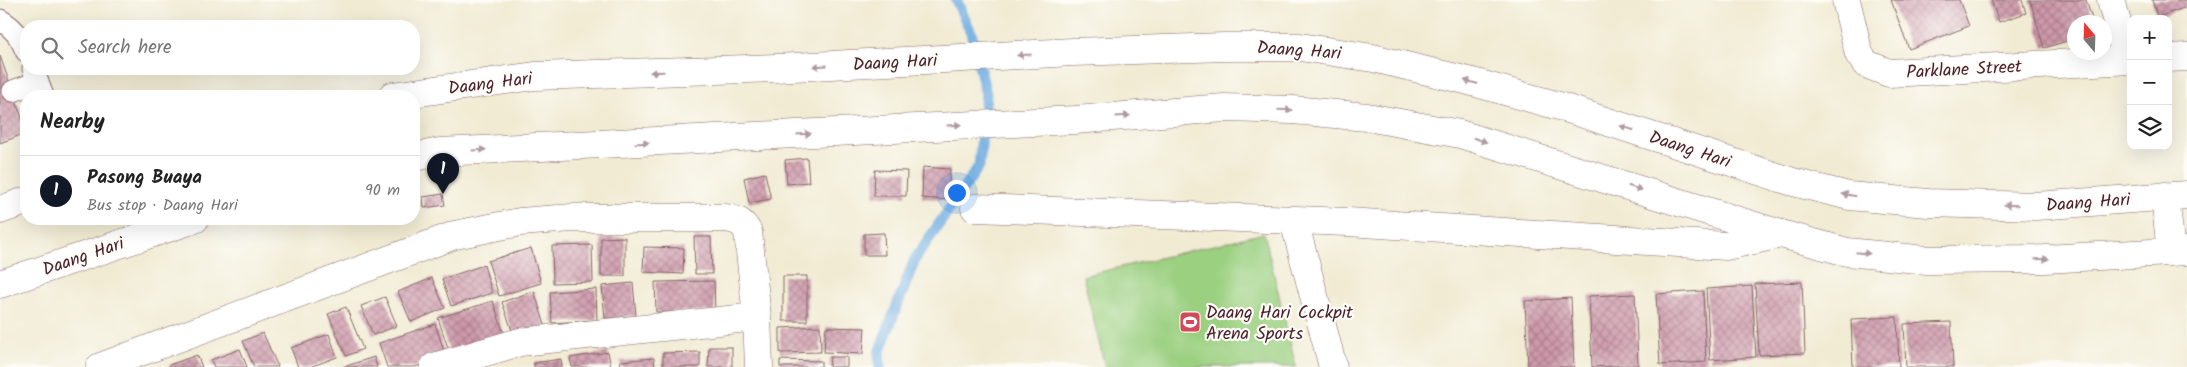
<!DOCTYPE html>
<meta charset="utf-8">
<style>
:root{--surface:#fff;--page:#f2f2f2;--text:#222;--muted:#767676;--line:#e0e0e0;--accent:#111827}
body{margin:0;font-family:Kalam,sans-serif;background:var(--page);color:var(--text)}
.controls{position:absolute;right:15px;top:15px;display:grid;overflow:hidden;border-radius:10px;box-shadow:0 5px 20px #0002}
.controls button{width:45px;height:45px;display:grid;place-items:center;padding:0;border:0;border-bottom:1px solid var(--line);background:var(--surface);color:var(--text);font:25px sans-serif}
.compass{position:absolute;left:2067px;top:15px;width:45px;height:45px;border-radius:50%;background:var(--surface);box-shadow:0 5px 20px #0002;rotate:341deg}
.you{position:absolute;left:956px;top:192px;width:18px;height:18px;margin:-12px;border:4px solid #fff;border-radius:50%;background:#1a73e8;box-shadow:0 0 0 8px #1a73e833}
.badge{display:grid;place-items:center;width:32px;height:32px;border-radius:50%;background:var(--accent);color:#fff;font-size:16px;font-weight:700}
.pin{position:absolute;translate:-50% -41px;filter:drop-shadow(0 1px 2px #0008)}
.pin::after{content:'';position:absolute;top:26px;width:18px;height:15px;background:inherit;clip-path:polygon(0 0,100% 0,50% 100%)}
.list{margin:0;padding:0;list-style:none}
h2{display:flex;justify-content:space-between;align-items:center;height:65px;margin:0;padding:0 20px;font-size:21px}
h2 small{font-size:16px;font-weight:400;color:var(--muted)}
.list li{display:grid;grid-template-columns:32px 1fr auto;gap:15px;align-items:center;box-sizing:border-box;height:70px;padding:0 20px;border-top:1px solid var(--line)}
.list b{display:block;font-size:19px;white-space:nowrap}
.list p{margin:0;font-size:16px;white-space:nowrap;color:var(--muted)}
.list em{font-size:16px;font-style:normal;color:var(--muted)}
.icon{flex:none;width:28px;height:28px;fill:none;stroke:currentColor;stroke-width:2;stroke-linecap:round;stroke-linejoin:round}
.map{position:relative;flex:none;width:2187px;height:367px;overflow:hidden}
.search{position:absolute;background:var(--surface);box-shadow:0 5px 20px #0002;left:20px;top:20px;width:400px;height:55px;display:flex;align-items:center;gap:12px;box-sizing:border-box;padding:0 18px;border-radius:20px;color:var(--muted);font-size:19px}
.panel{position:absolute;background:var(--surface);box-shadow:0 5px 20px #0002;left:20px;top:90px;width:400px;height:135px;border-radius:20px}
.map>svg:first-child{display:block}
.garden{fill:#9bd081;stroke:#727856}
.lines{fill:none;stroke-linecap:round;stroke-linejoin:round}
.stream{stroke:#6dabe0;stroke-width:11}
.building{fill:url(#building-cross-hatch)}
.service-casing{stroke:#846666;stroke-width:23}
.minor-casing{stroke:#846666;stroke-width:29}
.primary-casing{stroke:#846666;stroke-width:29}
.service{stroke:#fff;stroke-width:21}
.minor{stroke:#fff;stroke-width:28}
.primary{stroke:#fff;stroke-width:28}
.oneway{fill:#ae9aa0}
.labels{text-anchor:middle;stroke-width:4.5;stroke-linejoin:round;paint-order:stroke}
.street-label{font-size:18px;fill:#4a1f2b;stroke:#fdfcf7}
.poi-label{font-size:18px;fill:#4a1f2b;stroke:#fdfcf7;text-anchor:start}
</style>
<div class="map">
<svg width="2187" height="367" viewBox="0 0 2187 367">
<defs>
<pattern id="building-cross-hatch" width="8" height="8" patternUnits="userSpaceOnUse" patternTransform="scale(1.25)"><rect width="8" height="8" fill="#ce99ab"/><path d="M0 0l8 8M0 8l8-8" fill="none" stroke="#a97c8b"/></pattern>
</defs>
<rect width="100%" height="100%" fill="#fdfcf7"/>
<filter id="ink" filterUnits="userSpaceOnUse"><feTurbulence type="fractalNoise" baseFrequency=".02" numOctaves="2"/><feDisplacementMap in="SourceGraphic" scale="10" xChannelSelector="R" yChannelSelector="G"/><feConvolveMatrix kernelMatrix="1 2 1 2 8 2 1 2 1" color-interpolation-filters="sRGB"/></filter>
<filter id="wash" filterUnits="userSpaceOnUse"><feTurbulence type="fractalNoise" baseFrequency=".0096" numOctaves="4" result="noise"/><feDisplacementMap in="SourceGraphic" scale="20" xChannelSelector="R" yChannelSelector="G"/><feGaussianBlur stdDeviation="1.12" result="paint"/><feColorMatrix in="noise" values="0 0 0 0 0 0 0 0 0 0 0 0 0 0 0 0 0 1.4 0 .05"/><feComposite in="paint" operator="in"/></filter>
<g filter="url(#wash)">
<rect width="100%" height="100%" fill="#f1ebd3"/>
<path class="garden" d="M 1264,233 L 1296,367 L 1105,367 L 1083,276 Z"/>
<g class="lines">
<path class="stream" d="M 880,367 L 879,353 L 915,259 L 979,166 L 986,94 L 971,32 L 956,0"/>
</g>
<g id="blocks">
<path class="building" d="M 1891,0 L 1959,0 L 1969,26 L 1909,49 Z
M 1991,0 L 2022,0 L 2026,13 L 1999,22 Z
M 2030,0 L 2086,0 L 2093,22 L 2074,22 L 2074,39 L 2044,48 Z
M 2152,0 L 2187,0 L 2187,7 L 2157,17 Z
M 0,56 L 26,129 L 26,133 L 0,143 Z
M 807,158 L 809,182 L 787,184 L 785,160 Z
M 923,167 L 950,169 L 948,200 L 922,198 Z
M 875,170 L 907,171 L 906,196 L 874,196 Z
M 765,173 L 771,199 L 749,203 L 744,178 Z
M 443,194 L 445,205 L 424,208 L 423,197 Z
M 884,233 L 885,255 L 864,255 L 864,234 Z
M 625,237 L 625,276 L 601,276 L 601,238 Z
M 694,237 L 711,237 L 712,274 L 695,274 Z
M 592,245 L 593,282 L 553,283 L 552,246 Z
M 644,247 L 684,248 L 683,274 L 643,272 Z
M 531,248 L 541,283 L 499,296 L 488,261 Z
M 484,265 L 492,293 L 451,306 L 442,279 Z
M 783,276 L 807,276 L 807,321 L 783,321 Z
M 432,278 L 445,308 L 411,322 L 398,292 Z
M 714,281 L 715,311 L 656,312 L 655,282 Z
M 1802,282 L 1805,353 L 1759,355 L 1755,284 Z
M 633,283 L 636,316 L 605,318 L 602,286 Z
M 1752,286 L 1756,357 L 1710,360 L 1706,289 Z
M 596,289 L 597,320 L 552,323 L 550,292 Z
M 534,291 L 546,328 L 515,339 L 502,302 Z
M 1703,291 L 1706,362 L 1660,365 L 1656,294 Z
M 1635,294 L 1638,365 L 1592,367 L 1589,296 Z
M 385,297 L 397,326 L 373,335 L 361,306 Z
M 1571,298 L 1574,367 L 1528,367 L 1525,301 Z
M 493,301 L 504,334 L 449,351 L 438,318 Z
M 346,307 L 363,349 L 346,356 L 328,314 Z
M 1897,317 L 1899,367 L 1853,367 L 1851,319 Z
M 1951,322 L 1953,367 L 1906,367 L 1904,324 Z
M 435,324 L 446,357 L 415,367 L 387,367 L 379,343 Z
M 820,326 L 821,352 L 780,353 L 780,328 Z
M 826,327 L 865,328 L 863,354 L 824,352 Z
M 263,333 L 278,367 L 254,367 L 243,341 Z
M 329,334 L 337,357 L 310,367 L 298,367 L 291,348 Z
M 709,347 L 732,347 L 732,367 L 708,367 Z
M 240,349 L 247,367 L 214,367 L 211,360 Z
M 608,352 L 611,367 L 572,367 L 570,358 Z
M 700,352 L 700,367 L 663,367 L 663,353 Z
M 197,355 L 202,367 L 169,367 L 169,365 Z
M 374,357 L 377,367 L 343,367 Z
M 830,357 L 847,357 L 847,367 L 829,367 Z
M 654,358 L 655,367 L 621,367 L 620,361 Z
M 561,359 L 562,367 L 534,367 L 534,363 Z
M 780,360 L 821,361 L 821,367 L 780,367 Z"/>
</g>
</g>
<g filter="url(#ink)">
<use href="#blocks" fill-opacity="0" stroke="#846666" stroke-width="1"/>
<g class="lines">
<g class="service-casing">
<path id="service" d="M 0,20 C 13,27 21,37 26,51
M 33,69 L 43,96
M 13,91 L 38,82"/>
</g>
<g class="minor-casing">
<path id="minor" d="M 1846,0 L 1859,54 L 1866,64 L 1889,73 L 2131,60
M 2111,0 L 2127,60
M 2168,58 L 2187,57
M 975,208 L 1348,222 L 1726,246 L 1781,234
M 1294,221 L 1333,367
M 100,367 L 455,235 L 520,222 L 572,218 L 726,218 C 737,220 742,221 748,232 L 757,317 L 759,367
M 434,367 L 520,342 L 757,317"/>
</g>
<g class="primary-casing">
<path id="primary" d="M 392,96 L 535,76 L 775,68 L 1073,52 L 1225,47 L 1300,47 L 1373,58 L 1469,81 L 1559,106 L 1793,182 L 1849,196 L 1928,203 L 2036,206 L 2187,195
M 414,157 L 440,152 L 1075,120 L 1224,108 L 1293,110 L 1367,117 L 1460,134 L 1781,234 L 1847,252 L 1927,260 L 2045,259 L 2187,251
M 2165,196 L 2171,252
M 0,210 L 26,201
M 0,284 L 195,219"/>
</g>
<use href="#service" class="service"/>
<use href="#minor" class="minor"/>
<use href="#primary" class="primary"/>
</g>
<defs><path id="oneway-solid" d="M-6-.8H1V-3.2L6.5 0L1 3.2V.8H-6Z" transform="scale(1.25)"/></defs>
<g class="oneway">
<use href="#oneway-solid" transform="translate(1024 55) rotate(177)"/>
<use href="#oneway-solid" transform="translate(820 66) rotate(177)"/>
<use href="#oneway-solid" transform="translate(657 72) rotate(178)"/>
<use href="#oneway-solid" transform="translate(1471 82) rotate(-165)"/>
<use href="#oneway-solid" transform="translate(1285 110) rotate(2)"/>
<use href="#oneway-solid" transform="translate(1123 116) rotate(-4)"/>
<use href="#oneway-solid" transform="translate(954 125) rotate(-3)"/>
<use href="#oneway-solid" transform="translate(1627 128) rotate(-162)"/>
<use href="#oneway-solid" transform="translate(804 134) rotate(-4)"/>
<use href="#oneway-solid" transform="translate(1480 140) rotate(17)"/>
<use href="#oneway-solid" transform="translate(642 143) rotate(-3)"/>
<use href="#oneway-solid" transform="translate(479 150) rotate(-3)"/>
<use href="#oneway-solid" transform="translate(1635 188) rotate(18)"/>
<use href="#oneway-solid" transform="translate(1849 195) rotate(-171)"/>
<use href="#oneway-solid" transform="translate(2011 205) rotate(-178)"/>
<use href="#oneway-solid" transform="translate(1863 253) rotate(6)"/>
<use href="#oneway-solid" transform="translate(2042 259) rotate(-1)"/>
</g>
</g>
<defs>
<g id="stadium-square" transform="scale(1.125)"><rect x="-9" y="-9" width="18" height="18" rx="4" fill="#d1495b" stroke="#fdfcf7"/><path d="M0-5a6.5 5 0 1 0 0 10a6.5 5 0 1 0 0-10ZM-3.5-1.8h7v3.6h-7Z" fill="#fff"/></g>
</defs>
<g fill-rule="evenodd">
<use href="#stadium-square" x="1190" y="322"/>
</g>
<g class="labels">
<g class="street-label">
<text transform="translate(1299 50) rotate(4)" y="6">Daang Hari</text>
<text transform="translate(895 62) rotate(-3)" y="6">Daang Hari</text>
<text transform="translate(1964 69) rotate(-3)" y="6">Parklane Street</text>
<text transform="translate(490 83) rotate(-7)" y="6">Daang Hari</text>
<text transform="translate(1690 149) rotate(18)" y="6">Daang Hari</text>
<text transform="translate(2088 202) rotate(-4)" y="6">Daang Hari</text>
<text transform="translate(83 256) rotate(-19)" y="6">Daang Hari</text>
</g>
<g class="poi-label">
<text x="1206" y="318">Daang Hari Cockpit<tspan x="1206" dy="21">Arena Sports</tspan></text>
</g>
</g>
</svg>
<div class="controls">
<button>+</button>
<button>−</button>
<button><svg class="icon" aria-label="layers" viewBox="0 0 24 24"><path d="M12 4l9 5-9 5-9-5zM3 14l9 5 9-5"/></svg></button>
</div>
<svg class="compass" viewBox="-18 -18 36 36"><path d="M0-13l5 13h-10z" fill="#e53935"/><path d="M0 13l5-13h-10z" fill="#767676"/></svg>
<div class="you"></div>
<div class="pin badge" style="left:443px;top:194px">1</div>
<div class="search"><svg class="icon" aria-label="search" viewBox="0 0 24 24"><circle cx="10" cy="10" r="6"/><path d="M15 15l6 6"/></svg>Search here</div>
<section class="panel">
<h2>Nearby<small></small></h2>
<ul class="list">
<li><span class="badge">1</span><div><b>Pasong Buaya</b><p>Bus stop · Daang Hari</p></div><em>90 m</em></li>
</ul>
</section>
</div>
